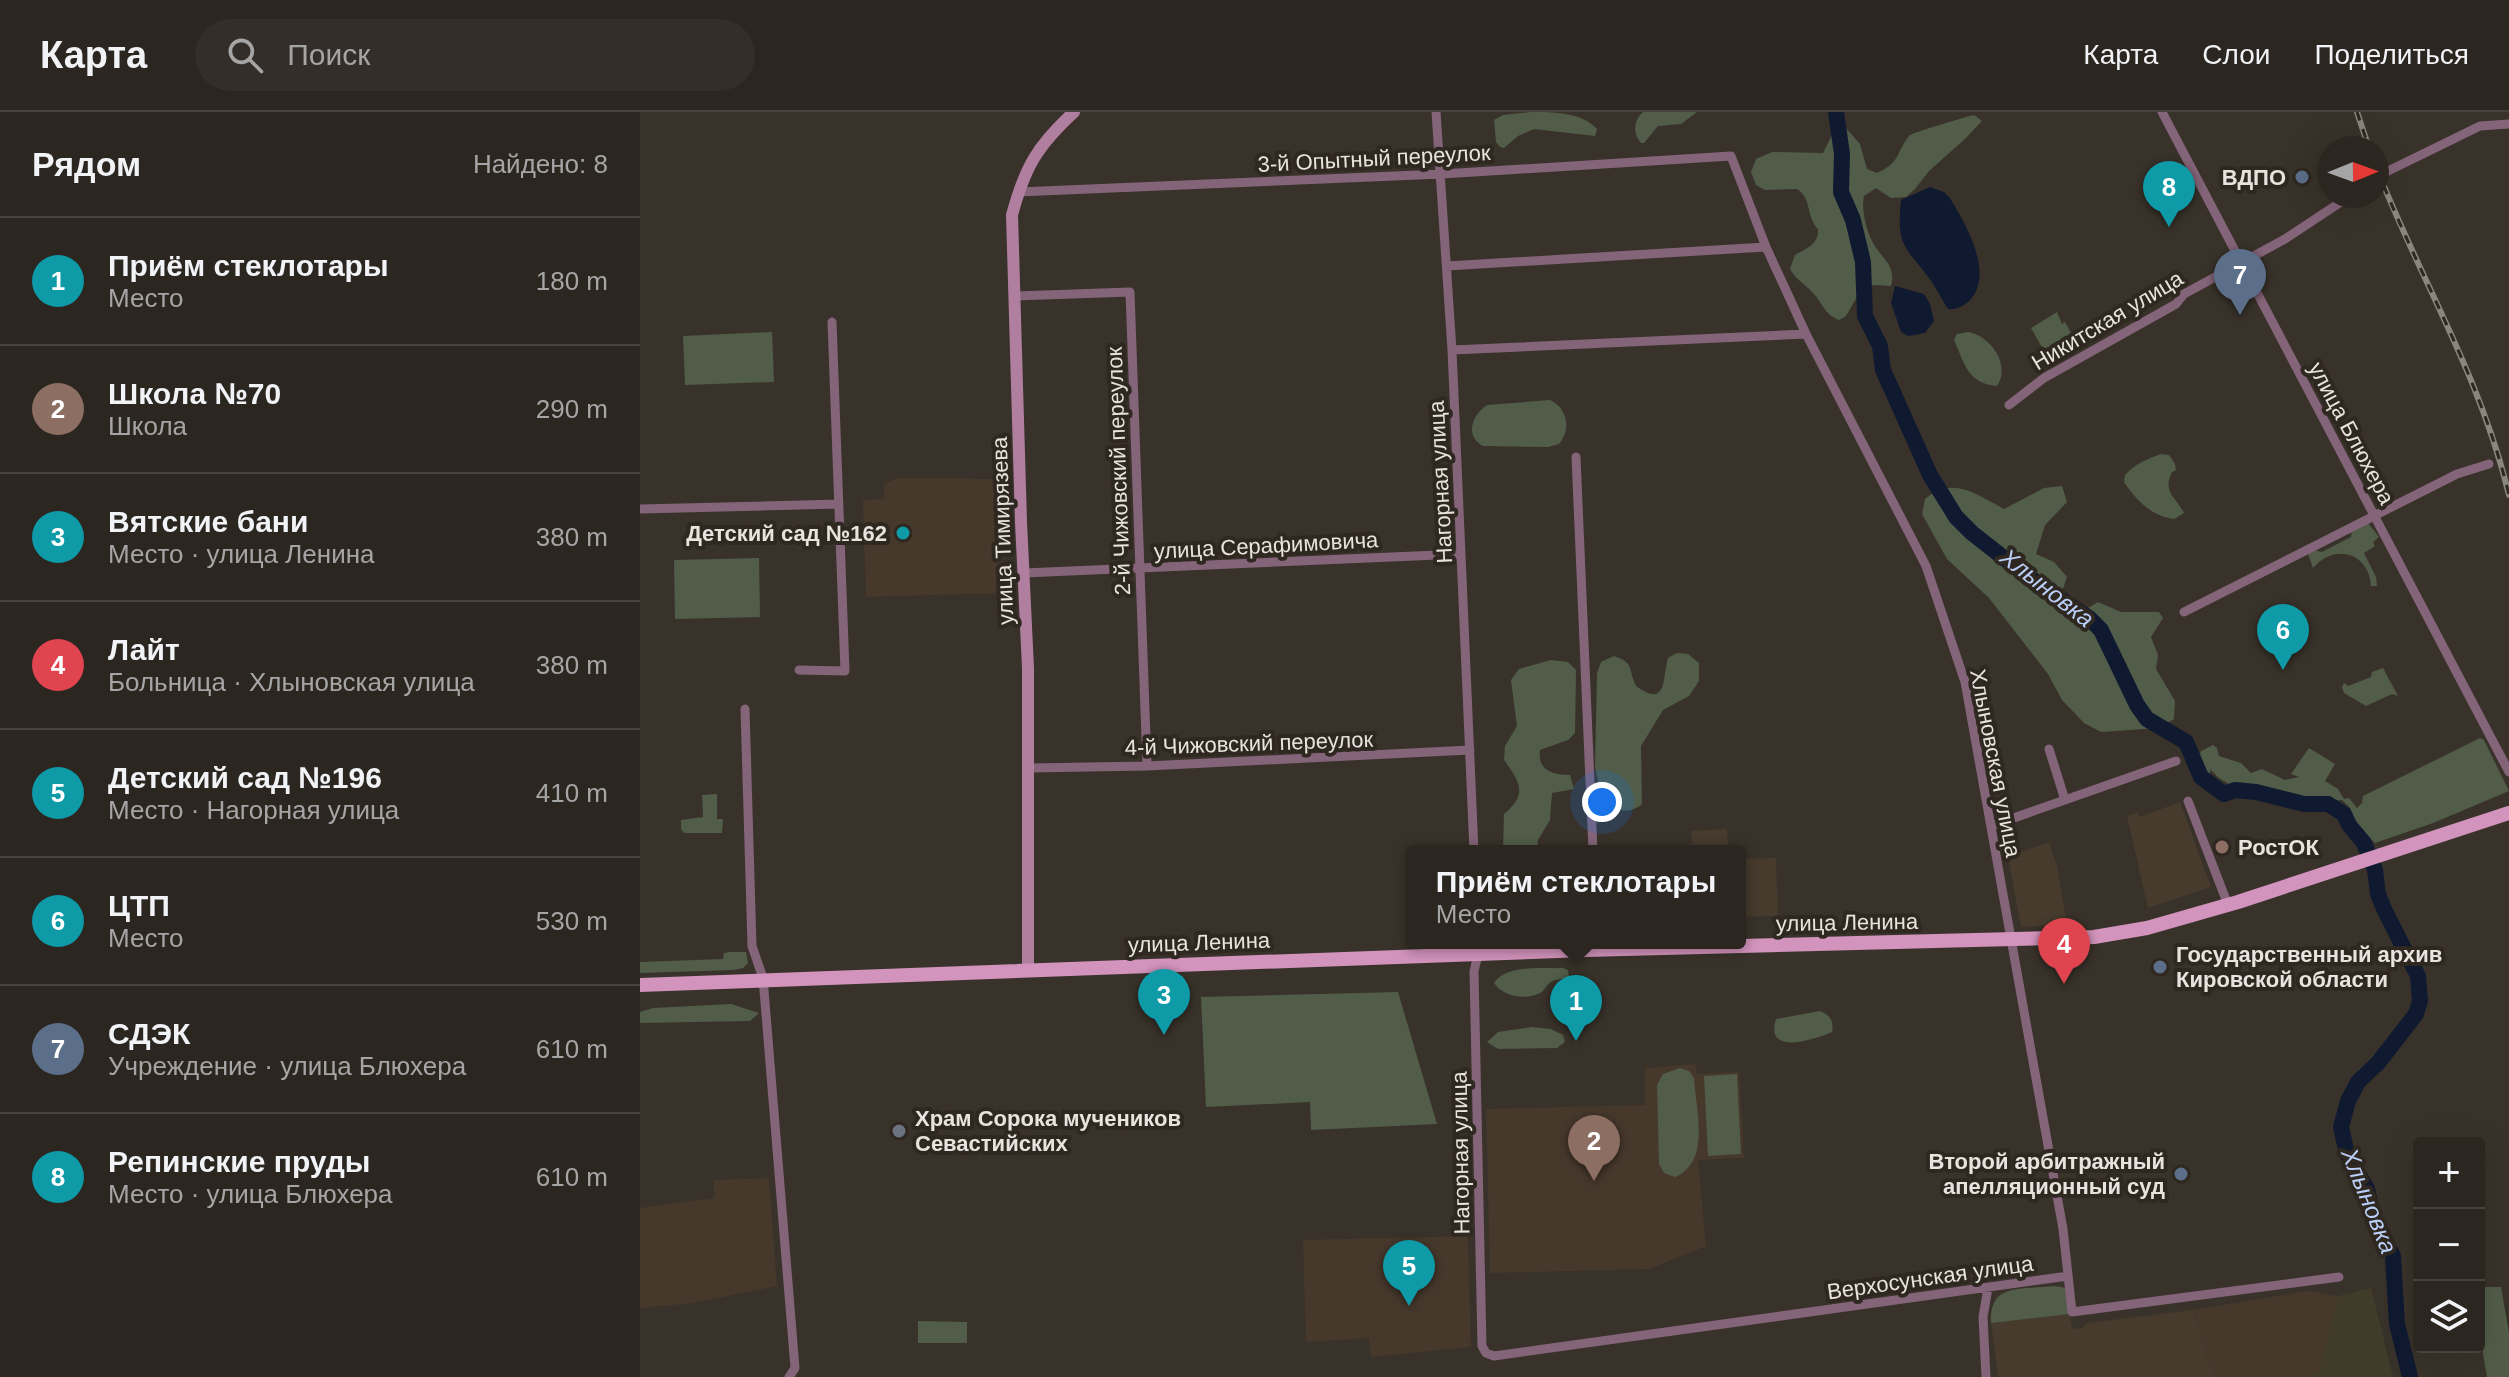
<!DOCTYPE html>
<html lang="ru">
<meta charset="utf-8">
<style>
:root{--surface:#2b2620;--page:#332e29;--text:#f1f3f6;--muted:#a6a5a5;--line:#47433e;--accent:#8bbbb9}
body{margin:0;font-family:Arial,sans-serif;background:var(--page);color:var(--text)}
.controls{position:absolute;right:24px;bottom:24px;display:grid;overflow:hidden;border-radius:8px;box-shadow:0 8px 32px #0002}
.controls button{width:72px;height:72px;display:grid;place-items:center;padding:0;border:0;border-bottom:2px solid var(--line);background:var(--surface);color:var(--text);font:40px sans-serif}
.compass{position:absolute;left:1677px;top:24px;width:72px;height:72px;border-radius:50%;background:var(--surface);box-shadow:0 8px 32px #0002;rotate:89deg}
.you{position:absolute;left:962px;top:690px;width:28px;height:28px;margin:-20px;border:6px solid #fff;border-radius:50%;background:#1a73e8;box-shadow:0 0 0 12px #1a73e833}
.badge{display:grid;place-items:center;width:52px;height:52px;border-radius:50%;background:var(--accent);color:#fff;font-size:26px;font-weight:700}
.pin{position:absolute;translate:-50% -66px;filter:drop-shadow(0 2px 4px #0008)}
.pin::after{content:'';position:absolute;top:42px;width:28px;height:24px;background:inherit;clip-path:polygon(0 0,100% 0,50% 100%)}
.popup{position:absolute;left:766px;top:733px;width:340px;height:104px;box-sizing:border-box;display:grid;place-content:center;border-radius:8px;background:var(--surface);filter:drop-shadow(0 2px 6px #0005);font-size:26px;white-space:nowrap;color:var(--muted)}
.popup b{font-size:30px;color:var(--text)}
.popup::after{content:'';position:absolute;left:50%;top:100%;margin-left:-16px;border:16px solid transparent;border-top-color:var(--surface)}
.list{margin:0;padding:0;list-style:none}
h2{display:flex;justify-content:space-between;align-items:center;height:104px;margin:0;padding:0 32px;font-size:34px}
h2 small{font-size:26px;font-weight:400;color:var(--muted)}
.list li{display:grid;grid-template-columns:52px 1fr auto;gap:24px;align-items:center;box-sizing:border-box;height:128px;padding:0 32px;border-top:2px solid var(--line)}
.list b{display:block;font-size:30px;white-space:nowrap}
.list p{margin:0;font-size:26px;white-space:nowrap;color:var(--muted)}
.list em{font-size:26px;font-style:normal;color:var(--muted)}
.icon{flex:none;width:44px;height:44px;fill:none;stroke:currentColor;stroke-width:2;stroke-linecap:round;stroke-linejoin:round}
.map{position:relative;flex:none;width:1869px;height:1265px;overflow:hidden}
header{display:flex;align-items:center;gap:48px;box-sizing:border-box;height:112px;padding:0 40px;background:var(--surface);border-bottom:2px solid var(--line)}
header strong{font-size:38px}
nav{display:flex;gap:44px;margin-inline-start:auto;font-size:28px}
.search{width:560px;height:72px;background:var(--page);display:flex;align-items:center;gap:20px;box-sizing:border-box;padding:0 28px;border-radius:44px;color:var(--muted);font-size:30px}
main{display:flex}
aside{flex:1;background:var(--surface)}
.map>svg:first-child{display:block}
.built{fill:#463b2d}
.industrial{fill:#413b29}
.education{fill:#47382c}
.green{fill:#515d49}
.water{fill:#0f1a31}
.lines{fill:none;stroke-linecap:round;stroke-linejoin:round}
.river{stroke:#0f1a31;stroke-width:16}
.minor{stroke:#836478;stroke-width:9}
.secondary{stroke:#b07f9f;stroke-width:12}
.primary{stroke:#d293bc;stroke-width:14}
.rail-casing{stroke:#8b857f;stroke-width:6}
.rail{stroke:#2f2820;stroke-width:3;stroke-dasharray:9;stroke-linecap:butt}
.service-dot{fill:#5c6f8a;stroke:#2f2820;stroke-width:3}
.culture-dot{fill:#0f9aa8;stroke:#2f2820;stroke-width:3}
.education-dot{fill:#8d6e63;stroke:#2f2820;stroke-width:3}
.worship-dot{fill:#6b7280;stroke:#2f2820;stroke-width:3}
.labels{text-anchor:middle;stroke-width:8;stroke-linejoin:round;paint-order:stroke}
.street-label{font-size:22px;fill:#e8e3de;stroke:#2f2820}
.poi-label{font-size:22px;font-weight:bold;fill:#e8e3de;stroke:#2f2820;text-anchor:end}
.water-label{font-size:24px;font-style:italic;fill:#bacff9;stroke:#2f2820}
</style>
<header>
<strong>Карта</strong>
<div class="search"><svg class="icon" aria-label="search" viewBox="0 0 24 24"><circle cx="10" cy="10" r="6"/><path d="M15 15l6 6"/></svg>Поиск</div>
<nav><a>Карта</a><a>Слои</a><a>Поделиться</a></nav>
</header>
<main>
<aside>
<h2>Рядом<small>Найдено: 8</small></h2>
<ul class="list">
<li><span class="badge" style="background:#0f9aa8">1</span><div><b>Приём стеклотары</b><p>Место</p></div><em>180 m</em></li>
<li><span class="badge" style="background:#8d6e63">2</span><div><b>Школа №70</b><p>Школа</p></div><em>290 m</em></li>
<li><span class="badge" style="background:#0f9aa8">3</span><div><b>Вятские бани</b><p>Место · улица Ленина</p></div><em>380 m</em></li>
<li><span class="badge" style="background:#e0444e">4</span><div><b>Лайт</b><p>Больница · Хлыновская улица</p></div><em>380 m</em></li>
<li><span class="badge" style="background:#0f9aa8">5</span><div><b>Детский сад №196</b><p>Место · Нагорная улица</p></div><em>410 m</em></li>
<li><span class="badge" style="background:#0f9aa8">6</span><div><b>ЦТП</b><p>Место</p></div><em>530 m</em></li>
<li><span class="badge" style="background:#5c6f8a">7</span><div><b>СДЭК</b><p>Учреждение · улица Блюхера</p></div><em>610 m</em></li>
<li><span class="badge" style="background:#0f9aa8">8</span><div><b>Репинские пруды</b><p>Место · улица Блюхера</p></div><em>610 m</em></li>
</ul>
</aside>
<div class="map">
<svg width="1869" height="1265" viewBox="0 0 1869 1265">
<rect width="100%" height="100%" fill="#39322a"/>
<path class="built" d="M 1540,690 L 1571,775 L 1508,796 L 1487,704 L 1498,700 L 1500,705 Z
M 1087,717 L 1088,739 L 1052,739 L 1051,719 Z
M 1409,730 L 1417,754 L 1427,812 L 1381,815 L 1368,745 Z
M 1136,746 L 1138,804 L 1100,805 L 1100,747 Z
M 1422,1174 L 1425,1176 L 1432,1217 L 1442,1216 L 1447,1211 L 1553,1198 L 1574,1265 L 1358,1265 L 1350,1203 L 1356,1184 L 1365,1180 Z"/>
<path class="industrial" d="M 1731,1176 L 1753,1265 L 1667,1265 L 1679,1259 L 1698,1184 Z"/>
<path class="education" d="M 257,366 L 359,367 L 363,481 L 226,485 L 223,388 L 244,387 L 244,372 Z
M 1056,952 L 1057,962 L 1099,960 L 1104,1046 L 1058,1048 L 1066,1134 L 1009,1157 L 850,1161 L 846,997 L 1005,993 L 1005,956 Z
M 129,1066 L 137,1174 L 53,1191 L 0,1196 L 0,1096 L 74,1086 L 74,1068 Z
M 828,1124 L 831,1235 L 731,1245 L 729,1226 L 666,1230 L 663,1128 Z
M 1668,1179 L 1698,1184 L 1679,1259 L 1667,1265 L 1574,1265 L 1553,1198 Z"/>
<path class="green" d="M 891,0 C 913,0 942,0 957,17 L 955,24 L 894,17 L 878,24 L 864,36 L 860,35 L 856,30 L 854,8 L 863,3 Z
M 1003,0 L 1057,0 L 1041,12 L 1018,14 L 1004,31 L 1001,31 C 992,21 994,8 1003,0 Z
M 1334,3 L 1342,9 L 1325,27 L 1289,59 L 1275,77 L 1266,85 L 1251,86 L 1236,76 L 1224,84 C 1221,96 1226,117 1232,129 C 1240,146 1257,152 1251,174 L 1234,173 L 1222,176 L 1206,204 L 1199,208 C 1185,203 1183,192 1173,181 C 1165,172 1156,168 1150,157 L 1155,143 C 1167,136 1179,132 1178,117 C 1166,105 1172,86 1157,77 L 1125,78 L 1116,73 L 1111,60 L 1116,47 L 1132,40 L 1183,41 L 1195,17 L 1205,15 L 1220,32 L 1227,57 L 1237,61 C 1260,51 1256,41 1269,24 C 1271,21 1325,5 1334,3 Z
M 1417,200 L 1422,212 L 1425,210 L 1436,230 L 1408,246 L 1391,216 Z
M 132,220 L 134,270 L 45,273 L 43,224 Z
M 1328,220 C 1351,224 1371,253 1357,274 C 1327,271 1325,252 1314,228 L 1317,222 Z
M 910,288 C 927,296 932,317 919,332 L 908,335 L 843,334 C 825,324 831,304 847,293 Z
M 1521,342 L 1529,343 L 1535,352 L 1536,358 L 1532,360 C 1522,380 1536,385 1544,401 L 1534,407 C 1511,404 1497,389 1484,370 L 1485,363 C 1495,352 1507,347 1521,342 Z
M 1422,374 L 1427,390 L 1405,413 L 1396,442 L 1414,450 L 1427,465 L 1419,489 L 1422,500 L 1435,504 L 1458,490 L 1481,500 L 1519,500 L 1523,506 L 1511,525 L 1518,543 L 1516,557 L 1535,589 L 1534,607 L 1518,616 L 1461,620 L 1444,611 L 1422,588 L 1408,562 L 1349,486 L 1307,447 L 1282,402 L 1285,387 C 1313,363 1337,383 1364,397 L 1404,376 Z
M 1728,411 L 1739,425 L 1733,430 L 1735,434 L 1724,441 L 1736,465 L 1737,474 L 1731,474 C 1729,440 1694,431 1673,456 L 1668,442 L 1675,438 L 1682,440 L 1711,425 L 1712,418 Z
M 119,446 L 120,505 L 35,507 L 34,448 Z
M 1037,541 L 1048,542 L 1059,551 L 1059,569 L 1049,584 L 1023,598 L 1001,634 L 1002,692 C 991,702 976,699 963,693 L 955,655 L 957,561 L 961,550 L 974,544 C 995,551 988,557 996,574 C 1028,597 1022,566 1028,546 Z
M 911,548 L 928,550 L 936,558 L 935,621 L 928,628 L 900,638 C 897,658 912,663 930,663 L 934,677 L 912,681 L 910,708 L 898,728 L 897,739 L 863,739 L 864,702 C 888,682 880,670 864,648 L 865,634 L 877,614 L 871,568 L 879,557 Z
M 1743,556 L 1758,584 L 1752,582 L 1726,594 L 1704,581 L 1702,575 L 1704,571 L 1708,574 L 1731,565 L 1732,560 Z
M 1840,626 L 1844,628 L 1869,679 L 1793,711 L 1735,731 L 1717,714 L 1710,696 L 1702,688 L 1690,689 L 1681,686 L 1661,689 L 1648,682 L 1637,683 L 1614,677 L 1599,678 L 1579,666 L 1570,657 L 1570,665 L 1566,668 L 1560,666 L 1556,661 L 1561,639 L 1573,633 L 1577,636 L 1579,644 L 1601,651 L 1611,661 L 1622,657 L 1645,668 L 1659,665 L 1651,662 L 1669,636 L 1695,652 L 1685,669 L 1698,677 L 1704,687 L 1709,686 L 1717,696 L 1722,691 L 1723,684 Z
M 77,682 L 77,707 L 83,707 L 82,721 L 44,721 L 41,717 L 41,708 L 63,705 L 62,683 Z
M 90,840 L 106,840 L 108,851 L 103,856 L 94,858 L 0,861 L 0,850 L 83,847 L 84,841 Z
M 923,856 L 928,858 L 929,865 C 924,867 915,867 911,870 C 907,872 905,877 902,880 C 887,889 863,885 854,871 C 866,852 902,857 923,856 Z
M 758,880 L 797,1012 L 671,1018 L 670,990 L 566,995 L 561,885 Z
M 91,892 L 119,901 L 110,909 L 0,911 L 0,900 L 13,896 Z
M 1180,899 C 1190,903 1194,909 1192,920 C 1176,927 1124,945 1136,907 Z
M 892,915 L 911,917 L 923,923 L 925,930 L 917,936 L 858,937 L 847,930 L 858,920 Z
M 1040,956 L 1049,959 L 1054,966 C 1056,998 1071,1050 1035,1065 L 1024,1061 L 1019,1052 L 1017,973 L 1023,962 Z
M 1097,962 L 1101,1042 L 1068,1044 L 1064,964 Z
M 1414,1174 L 1425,1176 L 1429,1202 L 1351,1211 C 1349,1170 1383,1178 1414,1174 Z
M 1839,1175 L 1861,1175 L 1869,1221 L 1869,1265 L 1847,1265 L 1839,1218 Z
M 278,1209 L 327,1210 L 327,1231 L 278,1231 Z"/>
<path class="water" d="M 1290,75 L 1304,80 L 1310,86 C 1325,111 1355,161 1330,188 C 1324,194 1317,198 1308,197 C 1302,188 1298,179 1291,169 C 1266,134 1256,137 1261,88 Z
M 1255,174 L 1284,182 L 1290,192 L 1294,209 L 1285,221 L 1268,224 L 1261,220 L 1251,191 Z"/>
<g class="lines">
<path class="river" d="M 1196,0 L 1202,42 L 1201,80 L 1213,108 L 1223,150 L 1225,204 L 1240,234 L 1243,258 L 1290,363 L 1316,405 L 1332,421 L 1383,461 L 1449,506 L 1461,518 L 1497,593 L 1507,607 L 1546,630 L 1561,665 L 1584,682 L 1595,678 L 1616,680 L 1664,692 L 1688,692 L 1704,702 L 1709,713 L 1724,731 L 1735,758 L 1738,782 L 1744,797 L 1778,864 L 1780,889 L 1776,902 L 1738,951 L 1718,970 L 1708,989 L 1701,1015 L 1707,1042 L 1727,1077 L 1734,1110 L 1753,1144 L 1757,1212 L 1770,1265"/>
<path class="minor" d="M 796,0 L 812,238 L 834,739
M 1522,0 L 1869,660
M 1746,60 L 1840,14 L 1869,12
M 378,80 L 802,62 L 1091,44 L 1126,135 L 1166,222 L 1286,454 L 1325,570 L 1423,1117 L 1432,1200 L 1699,1165
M 807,154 L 1126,135
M 374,184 L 490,180 L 507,654
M 812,238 L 1166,222
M 1369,293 L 1404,266 L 1536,192 L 1544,182 L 1645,127 L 1710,84
M 936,345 L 953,739
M 0,397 L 199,392
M 384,461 L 821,442
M 1544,500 L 1817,362 L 1849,352
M 159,558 L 205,559 L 192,210
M 105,597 L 112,834 L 123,866 L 155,1256 L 149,1265
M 1409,637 L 1425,688
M 389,656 L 507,654 L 830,638
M 1548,689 L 1588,793
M 1351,714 L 1536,649
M 838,831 L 838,843 L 834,859 L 842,1234 L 846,1241 L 854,1244 L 1428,1164
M 1346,1265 L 1343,1205 L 1348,1176"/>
<path class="secondary" d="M 388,858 L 388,556 L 381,410 L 372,103 C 385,55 397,34 434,0"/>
<path class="primary" d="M 0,873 L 945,838 L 1454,825 L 1507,816 L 1598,790 L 1869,701"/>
<g class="rail-casing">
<path id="rail" d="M 1717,0 L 1729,36
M 1737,57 C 1781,169 1840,263 1869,383"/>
</g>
<use href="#rail" class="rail"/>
</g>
<g class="service-dot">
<circle cx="1662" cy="65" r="8"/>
<circle cx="1520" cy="855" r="8"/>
<circle cx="1541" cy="1062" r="8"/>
</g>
<circle class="culture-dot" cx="263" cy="421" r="8"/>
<circle class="education-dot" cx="1582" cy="735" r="8"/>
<circle class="worship-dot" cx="259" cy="1019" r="8"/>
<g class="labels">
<g class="street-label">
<text transform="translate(734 46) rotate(-3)" y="8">3-й Опытный переулок</text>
<text transform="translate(1467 208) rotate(-31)" y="8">Никитская улица</text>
<text transform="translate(1712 321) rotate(62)" y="8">улица Блюхера</text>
<text transform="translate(478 359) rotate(-92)" y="8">2-й Чижовский переулок</text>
<text transform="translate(800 370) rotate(-93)" y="8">Нагорная улица</text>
<text transform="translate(362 419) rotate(-92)" y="8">улица Тимирязева</text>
<text transform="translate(626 433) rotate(-3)" y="8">улица Серафимовича</text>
<text transform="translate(609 631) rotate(-2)" y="8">4-й Чижовский переулок</text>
<text transform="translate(1356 651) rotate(79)" y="8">Хлыновская улица</text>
<text transform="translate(1207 810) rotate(-1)" y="8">улица Ленина</text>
<text transform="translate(559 830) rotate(-2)" y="8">улица Ленина</text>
<text transform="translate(820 1041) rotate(-91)" y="8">Нагорная улица</text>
<text transform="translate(1290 1165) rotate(-8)" y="8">Верхосунская улица</text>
</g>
<g class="poi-label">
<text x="1646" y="73">ВДПО</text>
<text x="247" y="429">Детский сад №162</text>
<text x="1598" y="743" text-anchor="start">РостОК</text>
<text x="1536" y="850" text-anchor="start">Государственный архив<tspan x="1536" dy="25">Кировской области</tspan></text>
<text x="275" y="1014" text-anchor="start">Храм Сорока мучеников<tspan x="275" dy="25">Севастийских</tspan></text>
<text x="1525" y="1057">Второй арбитражный<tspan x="1525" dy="25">апелляционный суд</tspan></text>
</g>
<g class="water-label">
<text transform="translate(1407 476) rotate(38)" y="8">Хлыновка</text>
<text transform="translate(1729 1089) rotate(68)" y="8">Хлыновка</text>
</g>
</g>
</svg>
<div class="controls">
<button>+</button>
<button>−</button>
<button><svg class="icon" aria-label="layers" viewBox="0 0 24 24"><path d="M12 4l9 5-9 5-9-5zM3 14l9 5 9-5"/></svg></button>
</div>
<svg class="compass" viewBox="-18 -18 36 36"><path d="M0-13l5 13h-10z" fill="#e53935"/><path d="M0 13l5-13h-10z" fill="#a6a5a5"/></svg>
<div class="you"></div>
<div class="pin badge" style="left:936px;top:929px;background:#0f9aa8">1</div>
<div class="popup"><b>Приём стеклотары</b>Место</div>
<div class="pin badge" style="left:954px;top:1069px;background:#8d6e63">2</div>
<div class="pin badge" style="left:524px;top:923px;background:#0f9aa8">3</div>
<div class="pin badge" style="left:1424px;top:872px;background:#e0444e">4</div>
<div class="pin badge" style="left:769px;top:1194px;background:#0f9aa8">5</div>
<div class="pin badge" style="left:1643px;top:558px;background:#0f9aa8">6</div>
<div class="pin badge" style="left:1600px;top:203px;background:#5c6f8a">7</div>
<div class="pin badge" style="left:1529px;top:115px;background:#0f9aa8">8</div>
</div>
</main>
